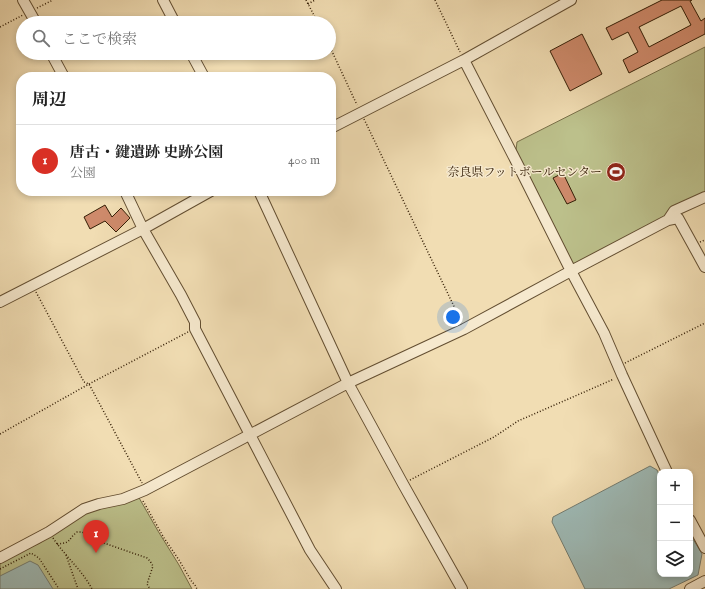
<!DOCTYPE html>
<html lang="ja">
<meta charset="utf-8">
<style>
:root{--surface:#fff;--page:#f6f6f6;--text:#222;--muted:#767676;--line:#e0e0e0;--accent:#d93025}
body{margin:0;font-family:"IM FELL English","Noto Serif JP",serif;background:var(--page);color:var(--text)}
.controls{position:absolute;right:12px;bottom:12px;display:grid;overflow:hidden;border-radius:8px;box-shadow:0 2px 6px #0003}
.controls button{width:36px;height:36px;display:grid;place-items:center;padding:0;border:0;border-bottom:1px solid var(--line);background:var(--surface);color:var(--text);font:20px sans-serif}
.you{position:absolute;left:453px;top:317px;width:14px;height:14px;margin:-10px;border:3px solid #fff;border-radius:50%;background:#1a73e8;box-shadow:0 0 0 6px #1a73e833}
.badge{display:grid;place-items:center;width:26px;height:26px;border-radius:50%;background:var(--accent);color:#fff;font-size:13px;font-weight:700}
.pin{position:absolute;translate:-50% -33px;filter:drop-shadow(0 1px 2px #0008)}
.pin::after{content:'';position:absolute;top:21px;width:14px;height:12px;background:inherit;clip-path:polygon(0 0,100% 0,50% 100%)}
.list{margin:0;padding:0;list-style:none}
h2{display:flex;justify-content:space-between;align-items:center;height:52px;margin:0;padding:0 16px;font-size:17px}
h2 small{font-size:13px;font-weight:400;color:var(--muted)}
.list li{display:grid;grid-template-columns:26px 1fr auto;gap:12px;align-items:center;box-sizing:border-box;height:72px;padding:0 16px;border-top:1px solid var(--line)}
.list b{display:block;font-size:15px;white-space:nowrap}
.list p{margin:0;font-size:13px;white-space:nowrap;color:var(--muted)}
.list em{font-size:13px;font-style:normal;color:var(--muted)}
.icon{flex:none;width:22px;height:22px;fill:none;stroke:currentColor;stroke-width:2;stroke-linecap:round;stroke-linejoin:round}
.map{position:relative;flex:none;width:705px;height:589px;overflow:hidden}
.search{position:absolute;background:var(--surface);box-shadow:0 2px 6px #0003;left:16px;top:16px;width:320px;height:44px;display:flex;align-items:center;gap:10px;box-sizing:border-box;padding:0 14px;border-radius:22px;color:var(--muted);font-size:15px}
.panel{position:absolute;background:var(--surface);box-shadow:0 2px 6px #0003;left:16px;top:72px;width:320px;height:124px;border-radius:16px}
.map>svg:first-child{display:block}
.green{fill:#bcc08b;stroke:#786f48}
.water{fill:#9ebab6;stroke:#747c70}
.building{fill:#ce8a6b;stroke:#341e06;fill-rule:evenodd}
.lines{fill:none;stroke-linecap:round;stroke-linejoin:round}
.minor-casing{stroke:#634e31;stroke-width:12}
.path{stroke:#341e06;stroke-width:1.5;stroke-dasharray:1 2;stroke-linecap:butt}
.minor{stroke:#f6e9ce;stroke-width:10}
.labels{text-anchor:middle;stroke-width:3;stroke-linejoin:round;paint-order:stroke}
.poi-label{font-size:12px;fill:#341e06;stroke:#f6e9ce;text-anchor:end}
</style>
<div class="map">
<svg width="705" height="589" viewBox="0 0 705 589">
<rect width="100%" height="100%" fill="#f1ddb3"/>
<filter id="stains"><feTurbulence type="fractalNoise" baseFrequency=".005" numOctaves="4"/><feColorMatrix values="0 0 0 0 .2 0 0 0 0 .09 0 0 0 0 .02 0 0 0 .5 -.17"/></filter>
<radialGradient id="worn" r=".72"><stop offset=".6" stop-color="#630" stop-opacity="0"/><stop offset="1" stop-color="#630" stop-opacity=".3"/></radialGradient>
<path class="green" d="M 705,47 L 705,194 L 667,218 L 573,265 L 516,150 L 517,142 Z
M 138,496 L 158,531 L 179,565 L 192,589 L 0,589 L 0,561 L 40,543 L 85,512 Z"/>
<path class="water" d="M 650,466 L 657,470 L 660,476 L 660,574 L 690,574 L 690,534 L 702,554 L 698,575 L 669,589 L 585,589 L 552,522 L 553,517 Z
M 30,561 L 38,565 L 53,589 L 0,589 L 0,576 Z"/>
<path class="building" d="M 662,0 L 692,0 L 690,1 L 701,21 L 705,18 L 705,34 L 629,73 L 623,60 L 638,52 L 628,32 L 612,40 L 606,28 ZM 681,6 L 691,25 L 649,47 L 639,27 Z
M 582,34 L 602,74 L 570,91 L 550,51 Z
M 563,173 L 576,200 L 567,204 L 553,178 Z
M 105,205 L 112,217 L 121,208 L 130,218 L 116,232 L 105,221 L 90,229 L 84,217 Z"/>
<g class="lines">
<g class="minor-casing">
<path id="minor" d="M 23,0 L 36,23
M 163,0 L 175,23
M 51,53 L 64,77
M 191,53 L 204,77
M 464,60 L 518,165 L 571,271 L 604,333 L 622,375 L 667,472
M 331,128 L 464,60 L 571,0
M 125,191 L 143,229 L 181,295 L 195,322 L 195,329 L 310,550 L 336,589
M 259,191 L 348,383 L 403,484 L 462,589
M 668,220 L 674,211 L 705,197
M 0,302 L 143,229 L 211,191
M 690,520 L 705,548
M 0,558 L 49,532 L 84,509 L 99,504 L 123,499 L 145,490 L 348,383 L 464,329 L 571,271 L 668,220 L 678,218 L 705,267
M 690,589 L 705,581"/>
</g>
<path class="path" d="M 306,0 L 318,23
M 435,0 L 460,52
M 308,4 L 315,0
M 37,8 L 53,0
M 0,27 L 23,15
M 329,45 L 357,105
M 364,119 L 461,321
M 700,242 L 705,240
M 36,292 L 84,382 L 89,384 L 142,483
M 625,363 L 705,323
M 0,434 L 89,384 L 188,332
M 410,480 L 494,437 L 518,421 L 614,379
M 143,501 L 164,538 L 179,560 L 192,582 L 195,585 L 197,589
M 53,538 C 65,556 82,570 92,589
M 57,544 C 72,543 67,540 77,532 L 82,532 L 101,542 L 147,558 L 150,561 L 153,566 L 147,584 L 150,589
M 66,555 L 78,589
M 0,569 L 31,553 L 39,558 L 59,589"/>
<use href="#minor" class="minor"/>
</g>
<defs>
<g id="stadium-disc" transform="scale(1)"><circle r="9.5" fill="#8f2418" stroke="#f6e9ce"/><path d="M0-5a6.5 5 0 1 0 0 10a6.5 5 0 1 0 0-10ZM-3.5-1.8h7v3.6h-7Z" fill="#fff"/></g>
</defs>
<g fill-rule="evenodd">
<use href="#stadium-disc" x="616" y="172"/>
</g>
<g class="labels">
<g class="poi-label">
<text x="602" y="176">奈良県フットボールセンター</text>
</g>
</g>
<rect width="100%" height="100%" filter="url(#stains)"/>
<rect width="100%" height="100%" fill="url(#worn)"/>
</svg>
<div class="controls">
<button>+</button>
<button>−</button>
<button><svg class="icon" aria-label="layers" viewBox="0 0 24 24"><path d="M12 4l9 5-9 5-9-5zM3 14l9 5 9-5"/></svg></button>
</div>
<div class="you"></div>
<div class="pin badge" style="left:96px;top:553px">1</div>
<div class="search"><svg class="icon" aria-label="search" viewBox="0 0 24 24"><circle cx="10" cy="10" r="6"/><path d="M15 15l6 6"/></svg>ここで検索</div>
<section class="panel">
<h2>周辺<small></small></h2>
<ul class="list">
<li><span class="badge">1</span><div><b>唐古・鍵遺跡 史跡公園</b><p>公園</p></div><em>400 m</em></li>
</ul>
</section>
</div>
